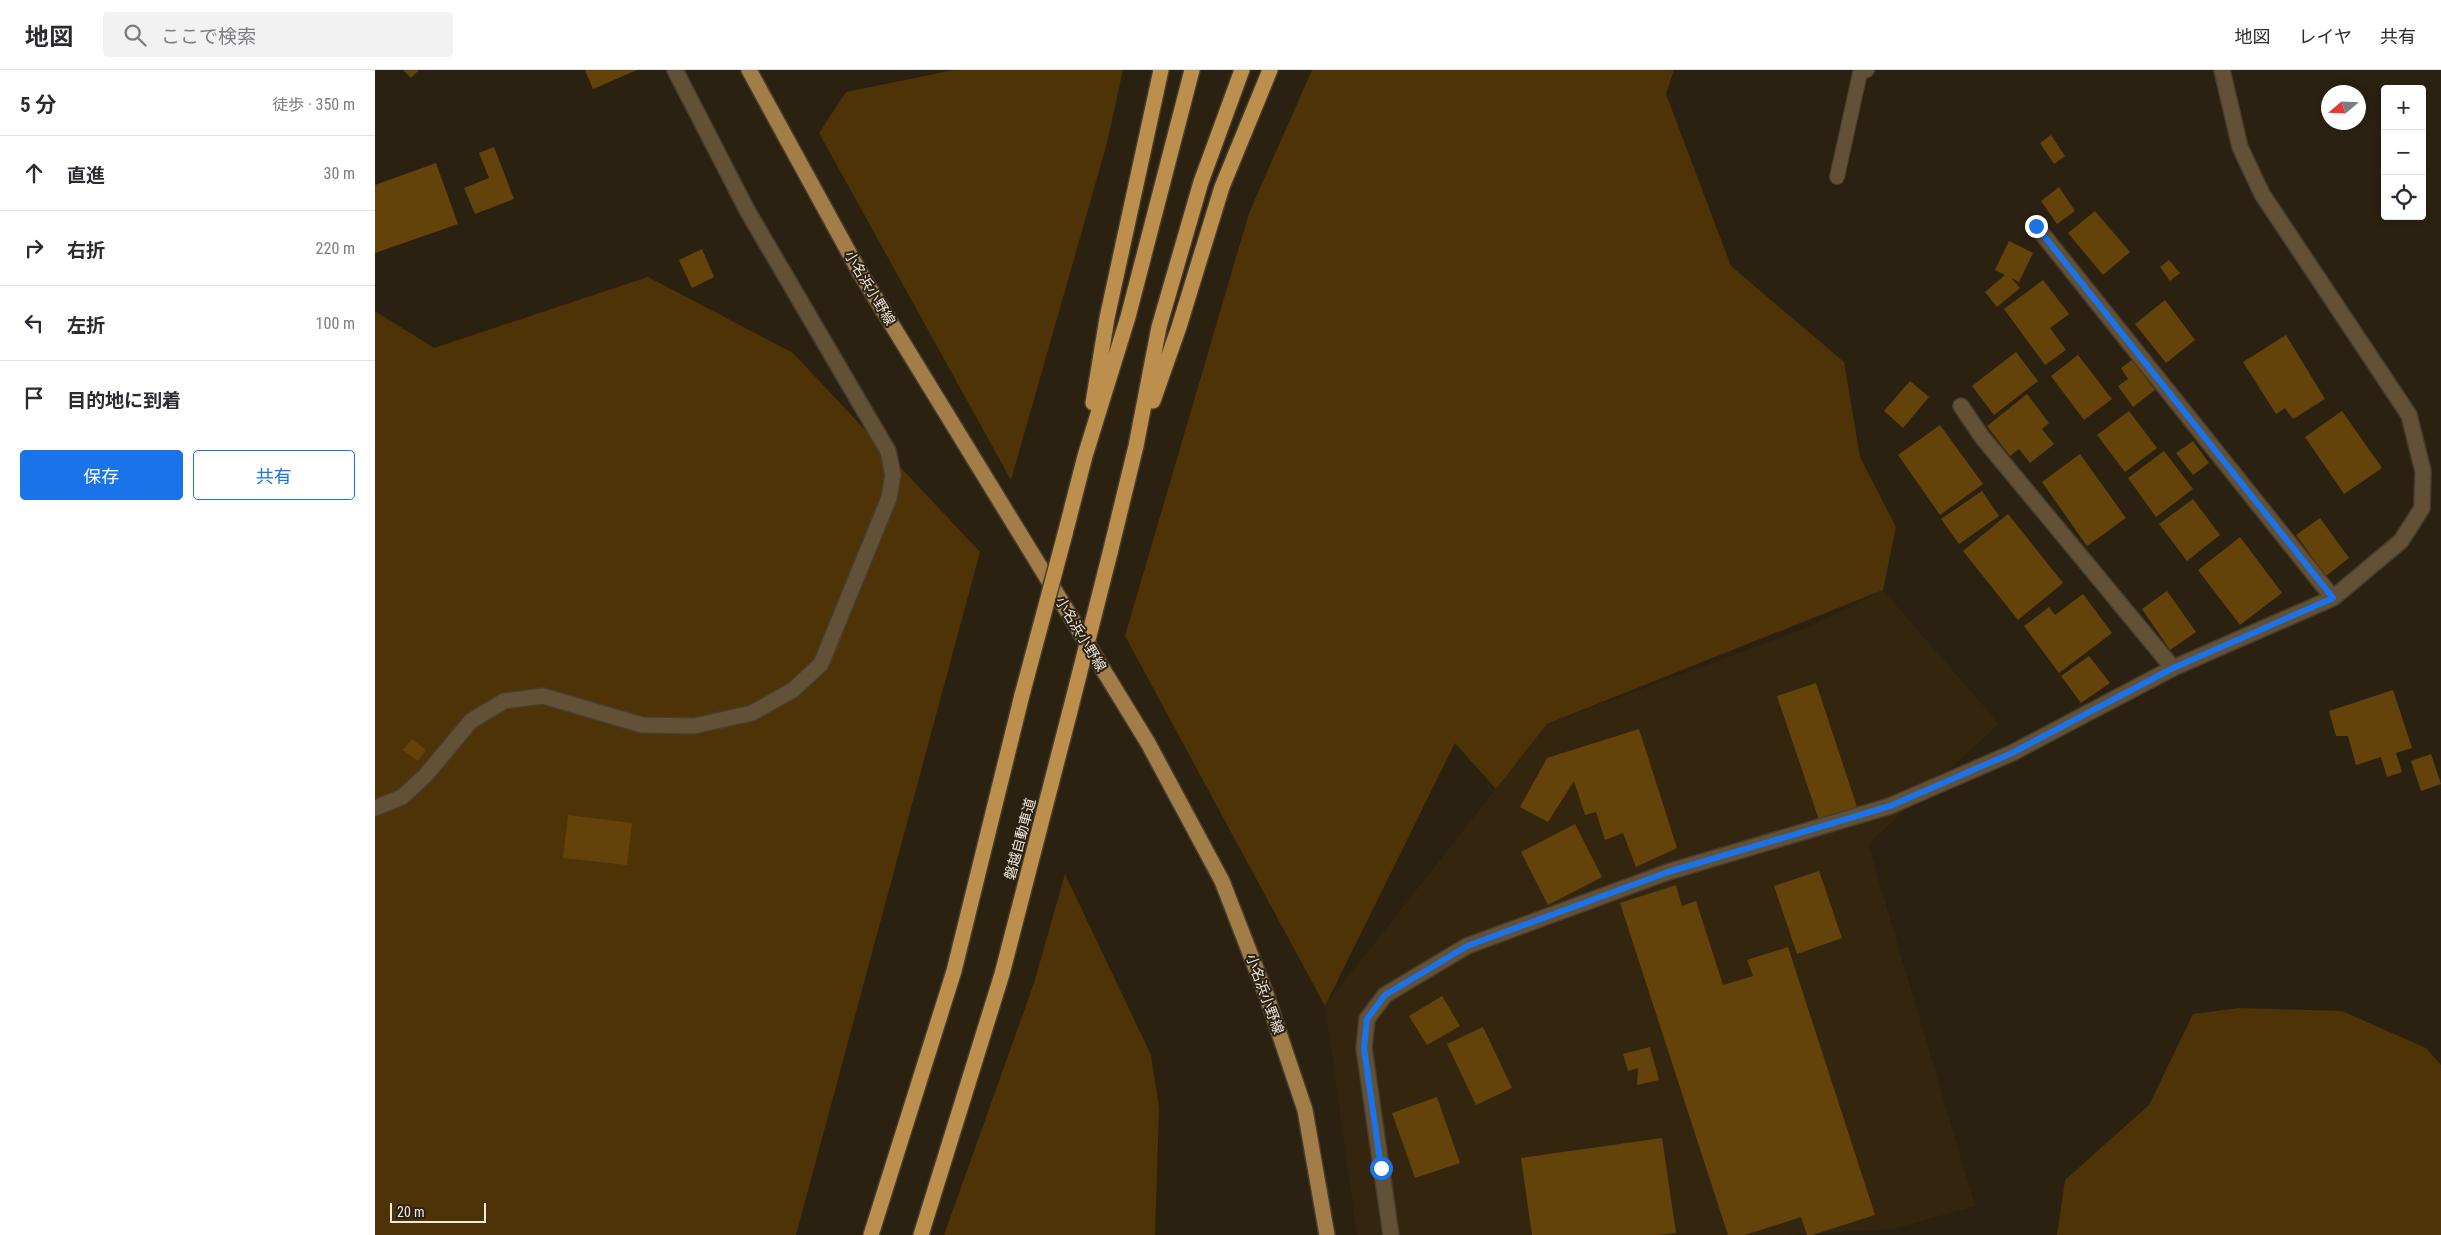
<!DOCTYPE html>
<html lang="ja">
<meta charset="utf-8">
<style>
:root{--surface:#fff;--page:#f2f2f3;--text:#2b2b33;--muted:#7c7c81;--line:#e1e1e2;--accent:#1a73e8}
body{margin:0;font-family:"Roboto Condensed","Noto Sans JP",sans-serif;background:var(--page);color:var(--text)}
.controls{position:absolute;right:15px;top:15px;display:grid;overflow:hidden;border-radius:5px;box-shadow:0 2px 8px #0003}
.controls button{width:45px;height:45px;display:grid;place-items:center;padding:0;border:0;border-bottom:1px solid var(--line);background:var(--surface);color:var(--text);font:25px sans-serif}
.compass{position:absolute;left:1946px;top:15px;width:45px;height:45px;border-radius:50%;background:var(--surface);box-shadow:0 2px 8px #0003;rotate:251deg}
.scale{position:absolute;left:15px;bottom:12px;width:96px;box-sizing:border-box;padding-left:5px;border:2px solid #f1eae0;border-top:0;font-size:14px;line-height:18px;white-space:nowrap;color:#f1eae0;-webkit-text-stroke:4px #2b2111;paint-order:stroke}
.stop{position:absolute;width:15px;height:15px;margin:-11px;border:4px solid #1a73e8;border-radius:50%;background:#fff}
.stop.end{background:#1a73e8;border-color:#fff;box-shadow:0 1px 5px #0008}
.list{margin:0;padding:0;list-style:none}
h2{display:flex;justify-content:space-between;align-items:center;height:65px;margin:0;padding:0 20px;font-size:21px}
h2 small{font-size:16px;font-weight:400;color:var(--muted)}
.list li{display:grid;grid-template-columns:32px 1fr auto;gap:15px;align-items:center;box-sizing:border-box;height:75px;padding:0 20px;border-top:1px solid var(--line)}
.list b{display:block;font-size:19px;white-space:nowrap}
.list em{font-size:16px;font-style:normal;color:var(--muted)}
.actions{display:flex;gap:10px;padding:15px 20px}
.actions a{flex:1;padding:11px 0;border:1px solid var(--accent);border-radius:5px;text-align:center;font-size:18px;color:var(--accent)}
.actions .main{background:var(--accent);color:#fff}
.icon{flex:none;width:28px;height:28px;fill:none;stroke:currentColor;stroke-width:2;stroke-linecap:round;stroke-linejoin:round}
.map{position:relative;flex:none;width:2066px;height:1165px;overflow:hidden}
header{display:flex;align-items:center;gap:30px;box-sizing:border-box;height:70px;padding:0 25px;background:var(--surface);border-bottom:1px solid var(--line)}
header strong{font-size:24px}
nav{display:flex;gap:28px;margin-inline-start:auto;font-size:18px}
.search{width:350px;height:45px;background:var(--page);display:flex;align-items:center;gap:12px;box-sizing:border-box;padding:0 18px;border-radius:5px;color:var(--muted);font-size:19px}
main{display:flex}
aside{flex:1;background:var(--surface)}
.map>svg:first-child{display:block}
.built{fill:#34250f}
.green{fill:#4d3305}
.building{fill:#64430b}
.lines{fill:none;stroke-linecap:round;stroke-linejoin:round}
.service-casing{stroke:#473d2e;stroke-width:16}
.minor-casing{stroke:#473d2e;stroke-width:18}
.primary-casing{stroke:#473d2e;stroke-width:18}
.motorway-casing{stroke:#473d2e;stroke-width:18}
.service{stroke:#635137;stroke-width:14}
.minor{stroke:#635137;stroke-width:15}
.primary{stroke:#a37d47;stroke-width:15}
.motorway{stroke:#bc8f4c;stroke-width:15}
.motorway-bridge-casing{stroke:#473d2e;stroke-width:18;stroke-linecap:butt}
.motorway-bridge{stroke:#bc8f4c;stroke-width:15}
.route{stroke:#1a73e8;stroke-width:6}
.labels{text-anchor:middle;stroke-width:4;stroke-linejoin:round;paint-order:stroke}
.street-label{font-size:14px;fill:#f1eae0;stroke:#2b2111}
</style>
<header>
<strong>地図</strong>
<div class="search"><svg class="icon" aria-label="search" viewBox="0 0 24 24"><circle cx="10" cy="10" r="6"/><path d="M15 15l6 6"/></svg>ここで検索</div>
<nav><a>地図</a><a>レイヤ</a><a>共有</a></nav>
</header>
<main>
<aside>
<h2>5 分<small>徒歩 · 350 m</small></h2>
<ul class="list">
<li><svg class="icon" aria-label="ahead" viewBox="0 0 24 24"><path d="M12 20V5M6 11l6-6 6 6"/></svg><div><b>直進</b></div><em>30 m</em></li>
<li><svg class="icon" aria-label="right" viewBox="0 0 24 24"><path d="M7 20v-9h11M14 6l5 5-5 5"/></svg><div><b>右折</b></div><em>220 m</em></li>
<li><svg class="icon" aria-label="left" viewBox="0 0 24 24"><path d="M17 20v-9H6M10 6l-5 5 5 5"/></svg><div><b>左折</b></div><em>100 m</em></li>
<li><svg class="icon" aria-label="arrive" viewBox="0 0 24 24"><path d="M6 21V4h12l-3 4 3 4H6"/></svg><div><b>目的地に到着</b></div></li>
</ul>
<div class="actions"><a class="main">保存</a><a>共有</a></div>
</aside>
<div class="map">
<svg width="2066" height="1165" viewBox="0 0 2066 1165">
<rect width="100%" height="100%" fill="#2b2111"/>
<path class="built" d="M 1508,520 L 1624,654 L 1493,774 L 1600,1136 L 1518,1159 L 1415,1165 L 982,1165 L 950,936 L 1172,654 L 1436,556 Z"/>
<path class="green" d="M 579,0 L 748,0 L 732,73 L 636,410 L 444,63 L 471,22 Z
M 937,0 L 1299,0 L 1291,24 L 1356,196 L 1469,292 L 1485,387 L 1521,457 L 1508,520 L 1172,654 L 1121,719 L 1080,673 L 950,936 L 750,566 L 874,143 Z
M 273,207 L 418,283 L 605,482 L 421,1165 L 0,1165 L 0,241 L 59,278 Z
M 690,804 L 776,985 L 784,1038 L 780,1165 L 569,1165 L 659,913 Z
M 1864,938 L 1967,941 L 2051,978 L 2066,995 L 2066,1165 L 1682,1165 L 1690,1110 L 1774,1035 L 1818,944 Z"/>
<path class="building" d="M 28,0 L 44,0 L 36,8 Z
M 210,0 L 262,0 L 218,19 Z
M 1676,65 L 1690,86 L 1679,94 L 1665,73 Z
M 119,77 L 139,129 L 100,144 L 89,118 L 114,108 L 104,83 Z
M 61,93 L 83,154 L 0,183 L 0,115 Z
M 1684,117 L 1700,141 L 1682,154 L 1666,131 Z
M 1720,141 L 1755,182 L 1728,205 L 1693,163 Z
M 1634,171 L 1658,183 L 1644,212 L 1636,208 L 1645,218 L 1622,237 L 1610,222 L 1630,205 L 1620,200 Z
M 327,179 L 339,207 L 317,218 L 304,190 Z
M 1794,190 L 1805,203 L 1795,211 L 1785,197 Z
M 1668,210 L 1694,244 L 1675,258 L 1691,280 L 1670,295 L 1629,239 Z
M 1790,230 L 1820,270 L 1791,293 L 1760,254 Z
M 1911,265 L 1950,329 L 1918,349 L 1910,338 L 1901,344 L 1868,292 Z
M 1641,282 L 1663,311 L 1619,345 L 1597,316 Z
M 1703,285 L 1737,329 L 1709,350 L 1676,306 Z
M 1757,290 L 1780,320 L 1758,337 L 1743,316 L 1753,309 L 1746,298 Z
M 1535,311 L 1554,327 L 1528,358 L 1509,341 Z
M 1652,324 L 1674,353 L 1667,359 L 1679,374 L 1655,393 L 1644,379 L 1635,386 L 1612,356 Z
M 1754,341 L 1782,378 L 1750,402 L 1722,365 Z
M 1967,341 L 2007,398 L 1969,424 L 1930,367 Z
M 1565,355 L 1608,414 L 1565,445 L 1523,385 Z
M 1818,371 L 1834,393 L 1818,405 L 1801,383 Z
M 1789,381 L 1818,419 L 1781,447 L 1753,408 Z
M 1705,384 L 1751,448 L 1712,476 L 1667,412 Z
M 1607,421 L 1624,446 L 1584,474 L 1566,449 Z
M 1818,429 L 1845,465 L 1812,491 L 1784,454 Z
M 1633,444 L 1688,513 L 1643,550 L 1588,481 Z
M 1945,448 L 1974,488 L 1951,506 L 1921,465 Z
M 1865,467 L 1907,523 L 1865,555 L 1823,500 Z
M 1792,521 L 1821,562 L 1795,580 L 1767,539 Z
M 1708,524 L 1737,563 L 1684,603 L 1649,556 L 1674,537 L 1680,545 Z
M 1714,586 L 1735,613 L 1706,633 L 1686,606 Z
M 1441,613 L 1482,737 L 1444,750 L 1402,626 Z
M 2018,620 L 2037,678 L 2021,683 L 2027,702 L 2012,707 L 2006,687 L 1981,695 L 1973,666 L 1961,666 L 1954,641 Z
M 1264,659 L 1302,778 L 1261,797 L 1248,763 L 1230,770 L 1221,742 L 1210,745 L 1199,711 L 1173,752 L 1145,737 L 1172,688 Z
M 37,669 L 51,680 L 43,691 L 28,680 Z
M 2056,684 L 2066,714 L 2046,721 L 2036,691 Z
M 193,745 L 257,753 L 252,795 L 188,788 Z
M 1200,754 L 1227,807 L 1173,835 L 1146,782 Z
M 1444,801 L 1467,868 L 1422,884 L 1399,816 Z
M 1301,815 L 1307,836 L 1321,831 L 1348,915 L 1378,906 L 1372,890 L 1413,877 L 1500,1145 L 1437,1165 L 1432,1165 L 1426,1147 L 1370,1165 L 1353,1165 L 1245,833 Z
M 1067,926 L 1085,956 L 1052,975 L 1034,946 Z
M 1108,957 L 1137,1018 L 1101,1035 L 1072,974 Z
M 1275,977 L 1284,1010 L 1262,1015 L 1263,998 L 1253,1001 L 1248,984 Z
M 1062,1027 L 1085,1093 L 1040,1108 L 1017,1043 Z
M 1287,1068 L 1301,1163 L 1284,1165 L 1157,1165 L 1146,1088 Z"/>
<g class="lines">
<g class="service-casing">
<path id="service" d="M 1462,107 L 1485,3 L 1492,0"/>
</g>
<g class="minor-casing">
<path id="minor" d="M 1661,156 L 1958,528
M 1586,336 L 1607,367 L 1798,598
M 0,738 L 27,727 L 50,706 L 96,651 L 129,631 L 168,626 L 267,655 L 319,656 L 377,643 L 418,620 L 446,594 L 514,428 L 518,405 L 513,381 L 373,142 L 300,0
M 1016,1165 L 989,978 L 992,949 L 1010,925 L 1092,876 L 1293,802 L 1515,736 L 1637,683 L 1798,598 L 1958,528 L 2026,471 L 2047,438 L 2048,401 L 2034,345 L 1887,124 L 1865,77 L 1847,0"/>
</g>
<g class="primary-casing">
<path id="primary" d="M 374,0 L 484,201 L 773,673 L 847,811 L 892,927 L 930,1040 L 952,1165"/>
</g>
<g class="motorway-casing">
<path id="motorway" d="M 778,331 L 804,257 L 847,117 L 895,0
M 718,333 L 732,248 L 786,0
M 690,464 L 710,386 L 753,247 L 817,0
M 735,483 L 761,376 L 784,257 L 826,112 L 867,0
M 496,1165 L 579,901 L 647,625
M 546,1165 L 627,904 L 695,641"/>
</g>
<use href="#service" class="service"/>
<use href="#minor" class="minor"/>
<use href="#primary" class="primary"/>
<use href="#motorway" class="motorway"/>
<g class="motorway-bridge-casing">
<path id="motorway-bridge" d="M 647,625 L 690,464
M 695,641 L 735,483"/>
</g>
<use href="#motorway-bridge" class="motorway-bridge"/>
</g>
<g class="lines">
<path class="route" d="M 1006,1098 L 989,978 L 992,949 L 1010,925 L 1092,876 L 1293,802 L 1515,736 L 1637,683 L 1798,598 L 1958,528 L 1661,156"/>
</g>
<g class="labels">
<g class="street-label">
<text transform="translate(495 218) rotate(59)" y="5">小名浜小野線</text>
<text transform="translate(706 564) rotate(59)" y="5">小名浜小野線</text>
<text transform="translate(645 769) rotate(-75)" y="5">磐越自動車道</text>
<text transform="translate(890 924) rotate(70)" y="5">小名浜小野線</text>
</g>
</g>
</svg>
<div class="controls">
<button>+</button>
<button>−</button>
<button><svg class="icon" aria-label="locate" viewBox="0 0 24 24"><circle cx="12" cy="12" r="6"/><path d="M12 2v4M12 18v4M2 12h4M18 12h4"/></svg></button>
</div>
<svg class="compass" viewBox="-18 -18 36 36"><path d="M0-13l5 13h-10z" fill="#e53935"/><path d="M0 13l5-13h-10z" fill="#7c7c81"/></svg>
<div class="scale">20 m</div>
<div class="stop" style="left:1006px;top:1098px"></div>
<div class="stop end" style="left:1661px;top:156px"></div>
</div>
</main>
